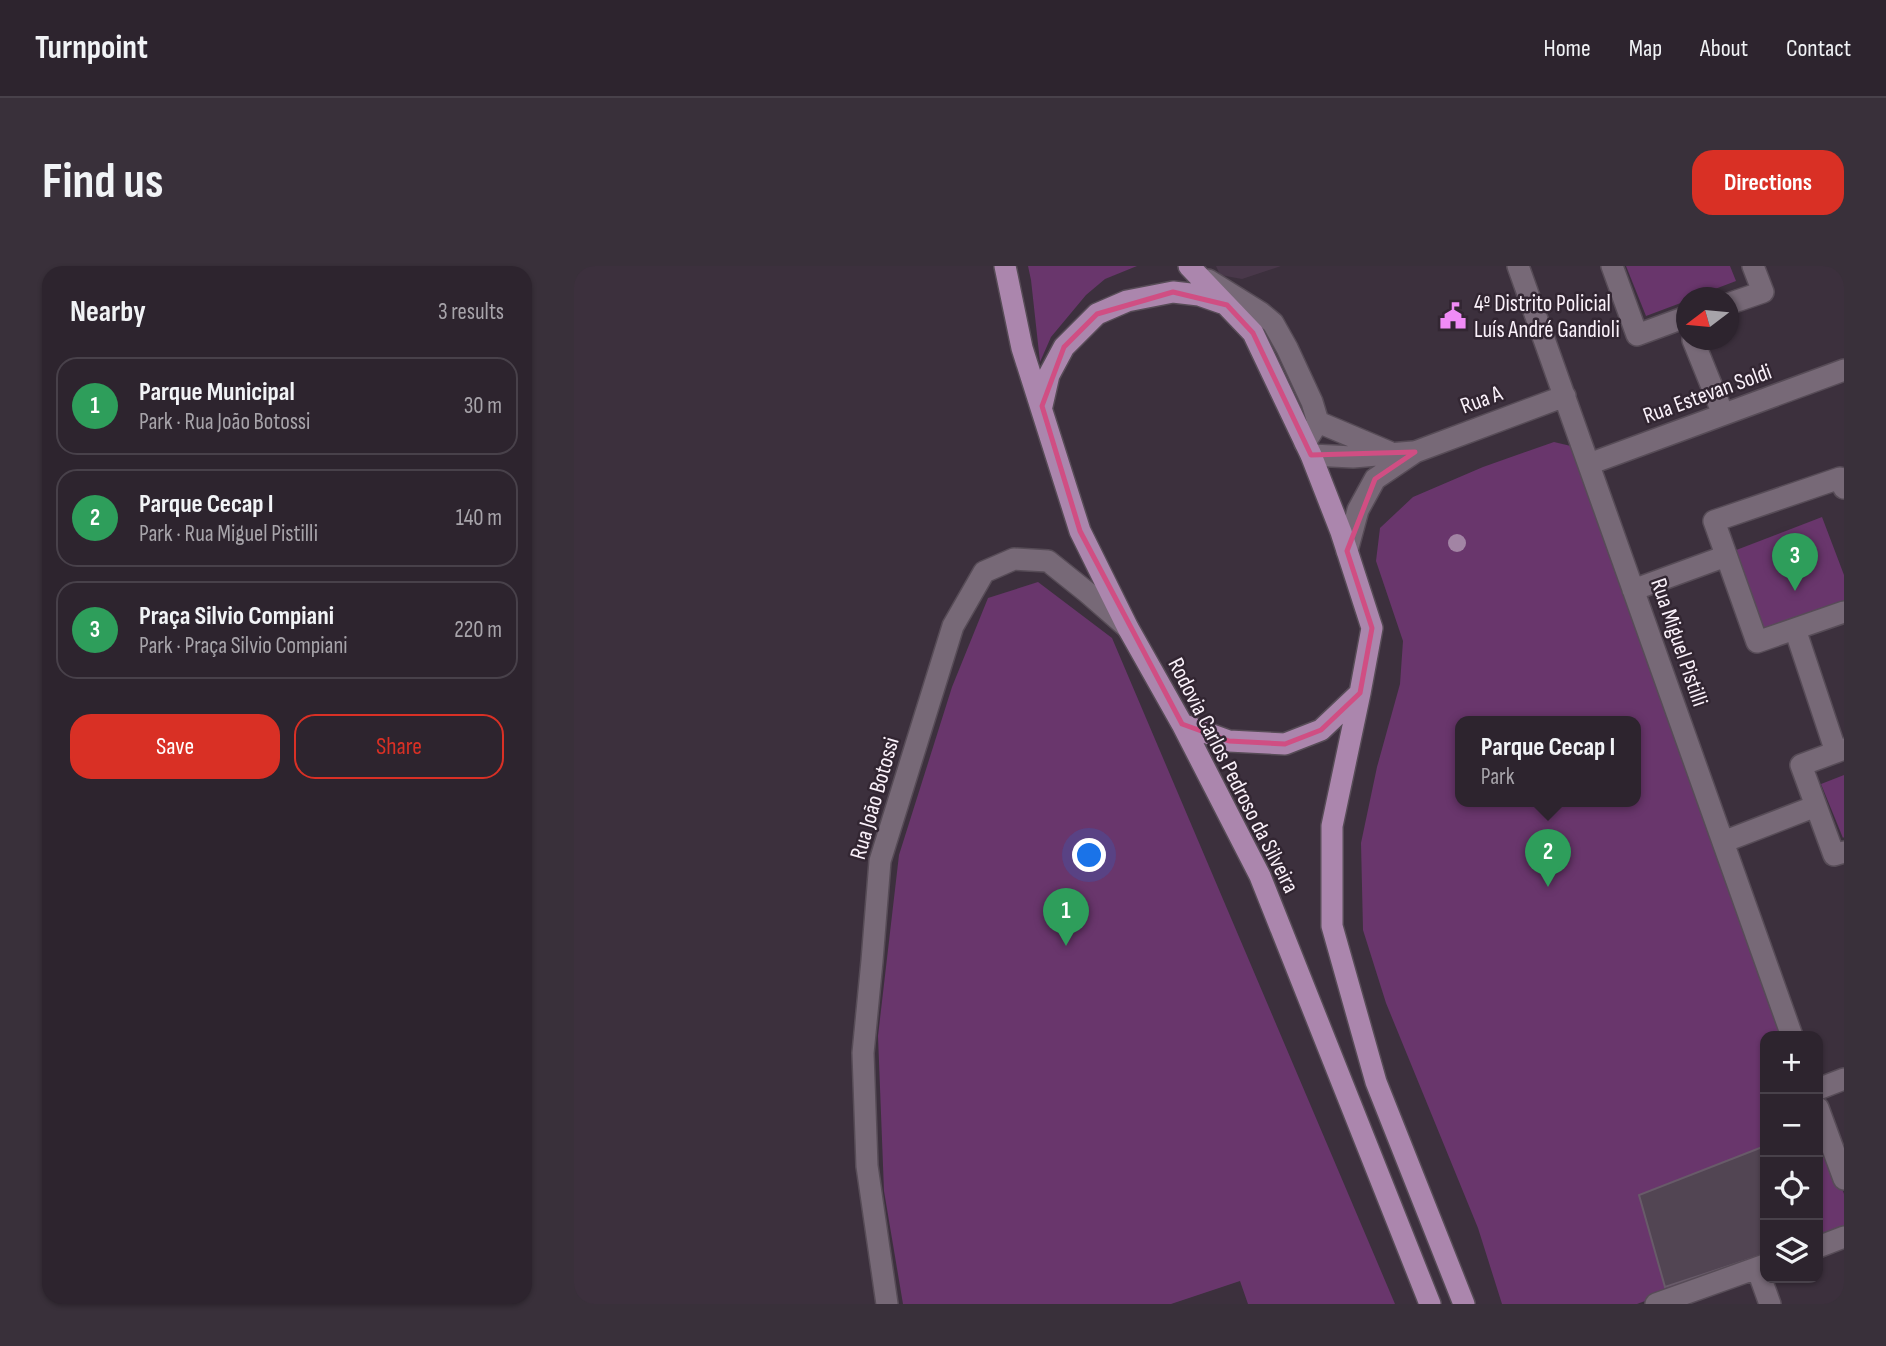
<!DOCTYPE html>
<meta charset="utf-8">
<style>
:root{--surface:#2d242e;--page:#39303a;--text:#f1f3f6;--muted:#a7a4aa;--line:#48414a;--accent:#d93025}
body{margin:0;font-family:"Sofia Sans Condensed",sans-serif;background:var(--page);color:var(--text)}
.controls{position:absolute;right:21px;bottom:21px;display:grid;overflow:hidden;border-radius:14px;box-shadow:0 2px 5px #0004}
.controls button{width:63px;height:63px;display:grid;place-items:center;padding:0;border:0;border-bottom:2px solid var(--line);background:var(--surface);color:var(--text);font:35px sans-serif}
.compass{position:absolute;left:1102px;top:21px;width:63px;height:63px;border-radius:50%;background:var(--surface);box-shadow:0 2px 5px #0004;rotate:254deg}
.you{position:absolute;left:516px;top:590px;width:24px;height:24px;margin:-18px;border:5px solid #fff;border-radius:50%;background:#1a73e8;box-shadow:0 0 0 10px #1a73e833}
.badge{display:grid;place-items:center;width:46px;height:46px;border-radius:50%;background:var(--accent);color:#fff;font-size:23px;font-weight:700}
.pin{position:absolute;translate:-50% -58px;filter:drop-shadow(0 2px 4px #0008)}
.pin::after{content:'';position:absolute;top:37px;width:24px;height:21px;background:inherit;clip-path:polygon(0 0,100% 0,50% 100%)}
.popup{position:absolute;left:881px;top:450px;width:186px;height:91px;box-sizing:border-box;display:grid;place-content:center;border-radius:14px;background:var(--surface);filter:drop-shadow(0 2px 5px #0005);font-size:23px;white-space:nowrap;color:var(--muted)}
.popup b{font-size:26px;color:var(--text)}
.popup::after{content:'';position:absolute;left:50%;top:100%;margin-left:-14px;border:14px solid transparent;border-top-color:var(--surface)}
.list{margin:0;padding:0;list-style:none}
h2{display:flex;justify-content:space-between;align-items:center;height:91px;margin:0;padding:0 28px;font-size:30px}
h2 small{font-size:23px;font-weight:400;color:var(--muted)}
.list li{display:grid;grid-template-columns:46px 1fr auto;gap:21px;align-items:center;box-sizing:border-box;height:98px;margin:0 14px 14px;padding:0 14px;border:2px solid var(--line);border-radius:21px}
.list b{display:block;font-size:26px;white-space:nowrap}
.list p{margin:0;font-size:23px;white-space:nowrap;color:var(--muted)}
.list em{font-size:23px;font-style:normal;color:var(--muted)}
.actions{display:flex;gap:14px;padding:21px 28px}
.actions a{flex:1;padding:16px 0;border:2px solid var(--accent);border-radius:21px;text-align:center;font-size:24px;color:var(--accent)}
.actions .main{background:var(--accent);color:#fff}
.icon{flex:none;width:38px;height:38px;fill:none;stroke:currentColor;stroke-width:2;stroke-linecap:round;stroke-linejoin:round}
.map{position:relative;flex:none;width:1270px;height:1038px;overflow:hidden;border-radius:21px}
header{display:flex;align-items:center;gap:42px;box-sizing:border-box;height:98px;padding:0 35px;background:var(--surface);border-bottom:2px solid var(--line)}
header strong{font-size:33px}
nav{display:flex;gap:38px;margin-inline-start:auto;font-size:24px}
.intro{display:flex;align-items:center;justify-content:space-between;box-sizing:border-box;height:168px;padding:0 42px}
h1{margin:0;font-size:49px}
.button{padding:18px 32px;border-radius:21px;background:var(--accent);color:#fff;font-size:24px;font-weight:700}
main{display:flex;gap:42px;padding:0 42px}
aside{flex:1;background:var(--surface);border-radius:21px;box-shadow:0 2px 5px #0004}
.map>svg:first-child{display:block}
.built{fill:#49384a}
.green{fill:#69366c;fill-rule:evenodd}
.building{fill:#524553;stroke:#685b69;stroke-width:2}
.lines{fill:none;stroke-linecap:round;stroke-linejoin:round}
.minor-casing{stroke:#574c57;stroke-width:24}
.major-casing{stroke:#574c57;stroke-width:24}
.minor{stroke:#776977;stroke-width:21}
.major{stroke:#ab86ad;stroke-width:21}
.tree{fill:#a284a4}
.marked{fill:none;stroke:#d04e83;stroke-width:5;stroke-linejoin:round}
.labels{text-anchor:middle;stroke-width:5;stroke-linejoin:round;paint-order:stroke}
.poi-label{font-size:23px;fill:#faf1fa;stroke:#322632;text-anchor:start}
.street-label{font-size:23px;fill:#faf1fa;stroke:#322632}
</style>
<header>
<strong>Turnpoint</strong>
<nav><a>Home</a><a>Map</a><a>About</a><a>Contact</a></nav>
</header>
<div class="intro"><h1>Find us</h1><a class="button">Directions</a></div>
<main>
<aside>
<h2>Nearby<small>3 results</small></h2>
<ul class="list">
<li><span class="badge" style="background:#2e9e5b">1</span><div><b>Parque Municipal</b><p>Park · Rua João Botossi</p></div><em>30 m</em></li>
<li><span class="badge" style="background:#2e9e5b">2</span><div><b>Parque Cecap I</b><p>Park · Rua Miguel Pistilli</p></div><em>140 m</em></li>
<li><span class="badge" style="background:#2e9e5b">3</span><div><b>Praça Silvio Compiani</b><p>Park · Praça Silvio Compiani</p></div><em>220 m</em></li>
</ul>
<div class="actions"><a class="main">Save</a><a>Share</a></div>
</aside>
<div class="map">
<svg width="1270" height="1038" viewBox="0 0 1270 1038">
<rect width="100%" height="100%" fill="#3c303d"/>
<path class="built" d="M 642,0 L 707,0 L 668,13 L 646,9 Z"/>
<path class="green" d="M 454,0 L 596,0 L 563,0 L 531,13 L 512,29 L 477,71 L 466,96 L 457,14 Z
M 1052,0 L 1156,0 L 1162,15 L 1120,31 L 1112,32 L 1112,35 L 1072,50 Z
M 980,176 L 1001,181 L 1213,770 L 1191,770 L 1191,991 L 1063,1038 L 928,1038 L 904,962 L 812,737 L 789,664 L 787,577 L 803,501 L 826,418 L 829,375 L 802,295 L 806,262 L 839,231 L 909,201 ZM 886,455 L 1062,455 L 1062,535 L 886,535 Z
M 1248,251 L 1270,309 L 1270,340 L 1191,371 L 1157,286 Z
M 464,316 L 538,372 L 821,1038 L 674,1038 L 666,1015 L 597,1038 L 329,1038 L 310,925 L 304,770 L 325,589 L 378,421 L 414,332 Z
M 1270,509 L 1270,571 L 1269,572 L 1247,518 Z
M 1244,855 L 1270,928 L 1270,963 L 1244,972 Z"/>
<path class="building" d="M 1191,880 L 1191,988 L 1091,1021 L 1065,929 Z"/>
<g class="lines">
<g class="minor-casing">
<path id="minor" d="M 944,0 L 1218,770
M 1038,0 L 1063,69 L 1112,51
M 634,14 L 687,47 L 699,57 L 713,82 L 738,136 L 744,156 L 731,177
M 1154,38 L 1189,26 L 1179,0
M 1119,74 L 1149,148
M 744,156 L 815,186
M 737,189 L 779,191 L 839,186
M 1015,198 L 1270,104
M 1270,222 L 1266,212 L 1140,255 L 1183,376 L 1270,346
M 773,285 L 784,244 L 801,213 L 841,186 L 991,130
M 1059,324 L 1152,290
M 1221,363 L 1262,486
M 1270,483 L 1227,499 L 1260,589 L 1270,586
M 1149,576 L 1242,540
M 1244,823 L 1270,813
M 1244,842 L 1270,913
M 1244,981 L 1270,971
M 1183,1002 L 1196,1038
M 313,1038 L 293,900 L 289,787 L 298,695 L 306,595 L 379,360 L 410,306 L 440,293 L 474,295 L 514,327 L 554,362
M 1082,1038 L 1191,999"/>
</g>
<g class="major-casing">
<path id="major" d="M 431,0 L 448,82 L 506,265 L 554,362 L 608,458 L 686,610 L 856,1038
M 615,0 L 679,67 L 737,189 L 767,266 L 798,362 L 786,427 L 758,560 L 758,660 L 802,816 L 890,1038
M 468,140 L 475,109 L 490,81 L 523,48 L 553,35 L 599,26 L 625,29 L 648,37
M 608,458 L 655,475 L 711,478 L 747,464 L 786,427"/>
</g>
<use href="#minor" class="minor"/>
<use href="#major" class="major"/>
</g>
<circle class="tree" cx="883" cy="277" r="9"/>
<path class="marked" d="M 599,26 L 653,39 L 679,67 L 737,189 L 841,186 L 801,213 L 773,285 L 798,362 L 786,427 L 747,464 L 711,478 L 655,475 L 608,458 L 506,265 L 468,140 L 490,81 L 523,48 Z"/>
<defs>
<g id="civic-bare" transform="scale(2.1)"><path d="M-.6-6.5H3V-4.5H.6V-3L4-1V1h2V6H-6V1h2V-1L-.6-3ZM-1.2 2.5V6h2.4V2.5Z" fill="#f08bf6" stroke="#322632" stroke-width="2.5" paint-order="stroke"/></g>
</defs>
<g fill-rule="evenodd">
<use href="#civic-bare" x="879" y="50"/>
</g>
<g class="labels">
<g class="poi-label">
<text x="900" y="45">4º Distrito Policial<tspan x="900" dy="26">Luís André Gandioli</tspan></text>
</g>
<g class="street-label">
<text transform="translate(1133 127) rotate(-20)" y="8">Rua Estevan Soldi</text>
<text transform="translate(907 133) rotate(-20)" y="8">Rua A</text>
<text transform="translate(1106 376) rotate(71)" y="8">Rua Miguel Pistilli</text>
<text transform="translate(660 509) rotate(63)" y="8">Rodovia Carlos Pedroso da Silveira</text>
<text transform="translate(300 532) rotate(-74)" y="8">Rua João Botossi</text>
</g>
</g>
</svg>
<div class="controls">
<button>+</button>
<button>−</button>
<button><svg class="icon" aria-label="locate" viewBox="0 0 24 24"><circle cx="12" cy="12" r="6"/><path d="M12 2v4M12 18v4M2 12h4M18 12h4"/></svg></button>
<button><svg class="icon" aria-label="layers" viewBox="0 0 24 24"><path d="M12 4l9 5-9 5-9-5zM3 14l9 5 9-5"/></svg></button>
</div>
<svg class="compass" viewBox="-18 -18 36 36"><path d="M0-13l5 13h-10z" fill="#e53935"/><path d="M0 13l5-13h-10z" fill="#a7a4aa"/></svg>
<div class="you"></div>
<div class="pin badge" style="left:492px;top:680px;background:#2e9e5b">1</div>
<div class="pin badge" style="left:974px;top:621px;background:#2e9e5b">2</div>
<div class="popup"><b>Parque Cecap I</b>Park</div>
<div class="pin badge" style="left:1221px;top:325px;background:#2e9e5b">3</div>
</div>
</main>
